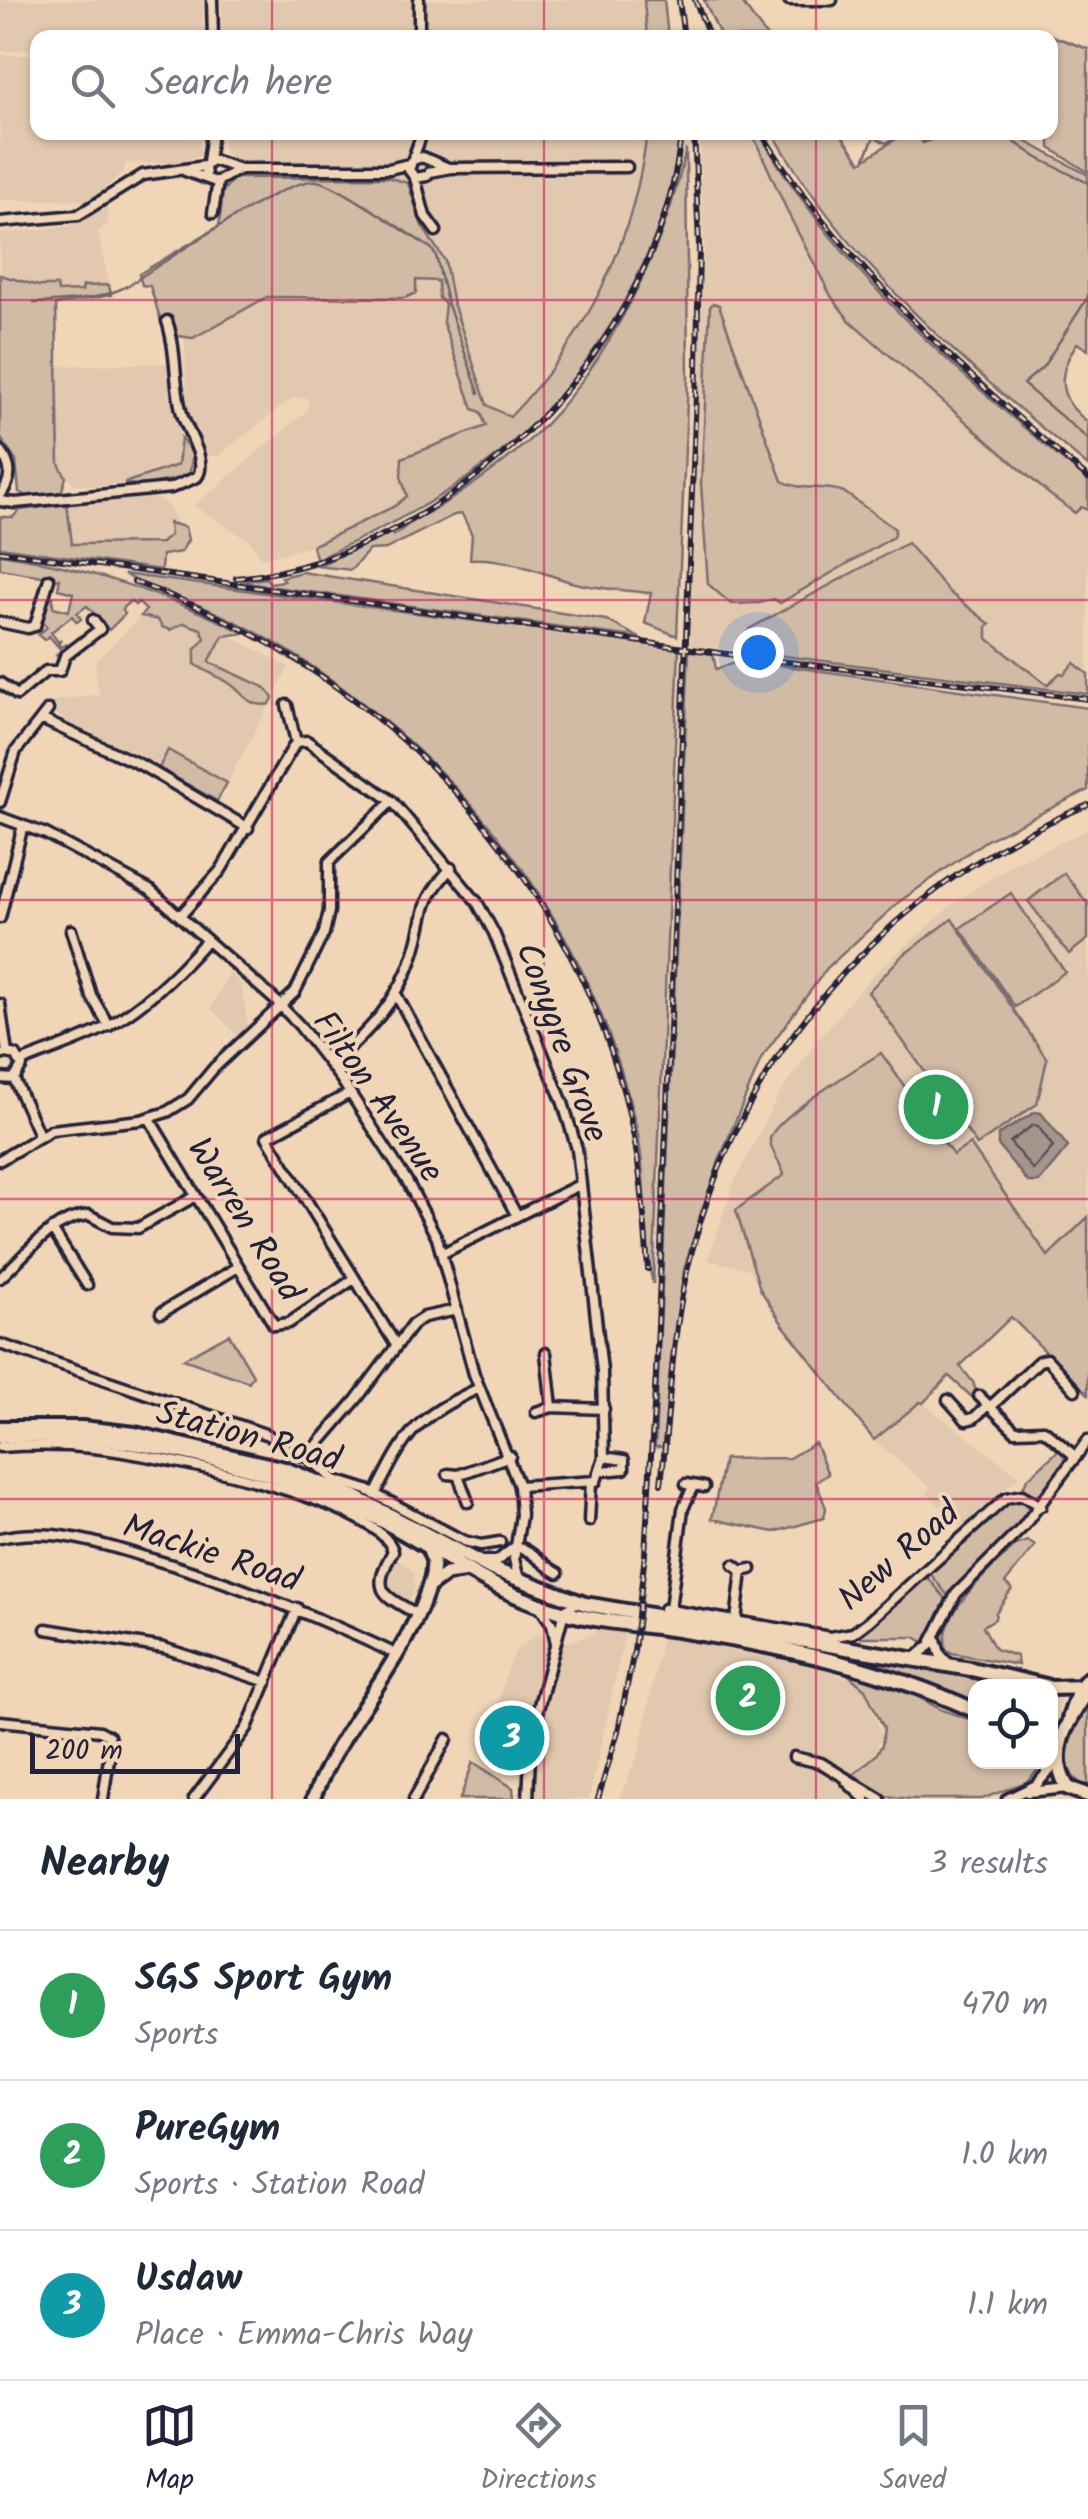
<!DOCTYPE html>
<meta charset="utf-8">
<style>
:root{--surface:#fff;--page:#f2f2f3;--text:#1f2937;--muted:#747a83;--line:#e0e1e3;--accent:#22223b}
body{margin:0;font-family:Kalam,sans-serif;background:var(--page);color:var(--text)}
.controls{position:absolute;right:30px;bottom:30px;display:grid;overflow:hidden;border-radius:20px;box-shadow:0 2px 8px #0004}
.controls button{width:90px;height:90px;display:grid;place-items:center;padding:0;border:0;border-bottom:2px solid var(--line);background:var(--surface);color:var(--text);font:50px sans-serif}
.scale{position:absolute;left:30px;bottom:25px;width:210px;box-sizing:border-box;padding-left:10px;border:5px solid #22223b;border-top:0;font-size:28px;line-height:35px;white-space:nowrap;color:#22223b;-webkit-text-stroke:8px #f0d5b7;paint-order:stroke}
.you{position:absolute;left:758px;top:652px;width:35px;height:35px;margin:-25px;border:8px solid #fff;border-radius:50%;background:#1a73e8;box-shadow:0 0 0 15px #1a73e833}
.badge{display:grid;place-items:center;width:65px;height:65px;border-radius:50%;background:var(--accent);color:#fff;font-size:32px;font-weight:700}
.pin{position:absolute;translate:-50% -50%;border:5px solid #fff;box-shadow:0 2px 10px #0006}
.list{margin:0;padding:0;list-style:none}
h2{display:flex;justify-content:space-between;align-items:center;height:130px;margin:0;padding:0 40px;font-size:42px}
h2 small{font-size:32px;font-weight:400;color:var(--muted)}
.list li{display:grid;grid-template-columns:65px 1fr auto;gap:30px;align-items:center;box-sizing:border-box;height:150px;padding:0 40px;border-top:2px solid var(--line)}
.list b{display:block;font-size:38px;white-space:nowrap}
.list p{margin:0;font-size:32px;white-space:nowrap;color:var(--muted)}
.list em{font-size:32px;font-style:normal;color:var(--muted)}
.icon{flex:none;width:55px;height:55px;fill:none;stroke:currentColor;stroke-width:2;stroke-linecap:round;stroke-linejoin:round}
.map{position:relative;flex:none;width:1088px;height:1799px;overflow:hidden}
.search{position:absolute;background:var(--surface);box-shadow:0 2px 8px #0004;left:30px;right:30px;top:30px;height:110px;display:flex;align-items:center;gap:25px;box-sizing:border-box;padding:0 35px;border-radius:20px;color:var(--muted);font-size:38px}
.sheet{height:580px;background:var(--surface)}
nav{display:flex;justify-content:space-around;align-items:center;box-sizing:border-box;height:140px;border-top:2px solid var(--line);background:var(--surface);font-size:28px;color:var(--muted)}
nav a{display:grid;justify-items:center;gap:5px}
nav .on{color:var(--accent)}
.map>svg:first-child{display:block}
.built{fill:#e1c8ae}
.green{fill:#d2bba5;stroke:#7a6e70;stroke-width:2.5}
.water{fill:#a6958b;stroke:#71676b;stroke-width:2.5}
.lines{fill:none;stroke-linecap:round;stroke-linejoin:round}
.shore{stroke:#57505b;stroke-width:2.5}
.stream{stroke:#71676b;stroke-width:2.5}
.street-casing{stroke:#22223b;stroke-width:15}
.secondary-casing{stroke:#22223b;stroke-width:19}
.primary-casing{stroke:#22223b;stroke-width:20}
.street{stroke:#f0d5b7;stroke-width:8}
.secondary{stroke:#f0d5b7;stroke-width:11}
.primary{stroke:#f0d5b7;stroke-width:12}
.rail-casing{stroke:#22223b;stroke-width:6}
.rail{stroke:#f0d5b7;stroke-width:2.5;stroke-dasharray:8;stroke-linecap:butt}
.grid{fill:none;stroke:#c2185b;stroke-width:2.5;stroke-opacity:0.55}
.labels{text-anchor:middle;stroke-width:8;stroke-linejoin:round;paint-order:stroke}
.street-label{font-size:35px;fill:#22223b;stroke:#f0d5b7}
</style>
<div class="map">
<svg width="1088" height="1799" viewBox="0 0 1088 1799">
<rect width="100%" height="100%" fill="#f0d5b7"/>
<filter id="ink" filterUnits="userSpaceOnUse"><feTurbulence type="fractalNoise" baseFrequency=".01" numOctaves="2"/><feDisplacementMap in="SourceGraphic" scale="20" xChannelSelector="R" yChannelSelector="G"/><feConvolveMatrix kernelMatrix="1 2 1 2 8 2 1 2 1" color-interpolation-filters="sRGB"/></filter>
<g filter="url(#ink)">
<path class="built" d="M 0,0 L 203,0 L 204,37 L 38,38 L 37,50 L 0,51 Z
M 222,0 L 644,0 L 647,37 L 222,37 Z
M 0,55 L 37,55 L 38,132 L 200,133 L 200,157 L 192,157 L 192,162 L 125,163 L 124,171 L 90,200 L 0,200 Z
M 222,133 L 647,133 L 634,200 L 597,302 L 551,370 L 510,417 L 487,405 L 452,300 L 445,261 L 422,227 L 411,185 L 387,177 L 234,178 L 234,160 L 224,152 Z
M 699,133 L 758,133 L 776,165 L 818,224 L 881,299 L 941,357 L 1088,486 L 1088,693 L 690,645 L 704,243 Z
M 107,208 L 108,223 L 98,232 L 109,285 L 84,286 L 83,291 L 57,292 L 57,286 L 39,286 L 0,275 L 0,234 L 69,226 Z
M 416,280 L 438,280 L 439,298 L 445,304 L 445,315 L 486,426 L 403,458 L 401,476 L 407,496 L 395,506 L 312,546 L 261,558 L 250,541 L 194,506 L 307,411 L 308,398 L 298,397 L 287,402 L 218,456 L 206,455 L 193,431 L 187,408 L 185,337 L 193,337 L 267,297 L 405,298 Z
M 172,363 L 173,406 L 181,438 L 178,465 L 124,483 L 93,486 L 73,484 L 59,464 L 57,366 Z
M 155,497 L 169,507 L 177,523 L 169,524 L 167,541 L 72,544 L 67,504 Z
M 154,603 L 203,622 L 289,667 L 227,783 L 169,750 L 159,768 L 94,737 L 44,707 L 56,701 L 99,694 L 95,662 Z
M 1088,830 L 1088,1217 L 1003,1303 L 834,1393 L 808,1353 L 783,1325 L 749,1269 L 708,1260 L 733,1185 L 777,1098 L 818,1039 L 872,976 L 959,899 L 1013,864 Z
M 229,973 L 241,984 L 248,1027 L 239,1037 L 211,1008 Z
M 920,1401 L 1019,1476 L 962,1527 L 927,1493 L 930,1487 L 874,1440 Z
M 397,1559 L 413,1571 L 415,1587 L 408,1604 L 396,1599 L 386,1586 L 387,1573 Z
M 596,1624 L 626,1629 L 589,1799 L 538,1799 L 522,1792 L 521,1774 L 501,1773 L 505,1727 L 498,1707 L 504,1679 L 515,1652 L 537,1634 L 564,1643 L 594,1634 Z
M 662,1637 L 814,1666 L 857,1681 L 865,1690 L 882,1736 L 874,1754 L 851,1774 L 859,1799 L 619,1799 L 639,1753 Z"/>
<path class="green" d="M 644,0 L 664,0 L 668,37 L 647,37 Z
M 704,0 L 740,0 L 767,37 L 721,37 Z
M 1044,33 L 1088,49 L 1088,172 L 1050,148 L 1050,38 L 989,37 Z
M 647,133 L 680,133 C 668,249 596,371 507,447 C 451,496 384,528 317,559 L 312,546 L 395,506 L 407,496 L 401,476 L 402,458 L 486,426 L 481,412 L 473,409 L 443,322 L 445,304 L 439,298 L 438,281 L 416,280 L 416,293 L 405,298 L 267,297 L 193,338 L 178,336 L 171,318 L 161,321 L 150,286 L 142,285 L 139,274 L 219,226 L 223,191 L 234,178 L 387,177 L 408,183 L 422,226 L 445,261 L 452,300 L 487,405 L 510,417 C 588,335 633,245 647,133 Z
M 752,133 L 759,133 C 838,272 966,380 1088,481 L 1088,510 L 1081,507 L 1075,513 L 1049,494 L 849,320 L 831,296 L 790,217 Z
M 773,133 L 840,133 L 861,162 L 905,133 L 1010,133 L 1088,175 L 1088,350 L 1077,343 C 1056,375 1057,399 1088,422 L 1088,466 C 971,370 849,266 773,133 Z
M 686,149 L 688,378 L 677,636 L 645,623 L 651,593 C 625,590 596,589 571,582 C 538,572 506,557 470,559 L 472,535 L 462,514 L 454,515 L 386,549 L 369,550 L 351,570 L 317,566 L 391,532 L 393,536 C 401,531 404,528 411,522 C 418,516 429,513 437,508 C 463,492 489,474 512,455 C 598,386 664,255 686,149 Z
M 0,275 L 39,286 L 57,286 L 58,292 L 82,291 L 83,286 L 109,285 L 111,295 L 56,305 L 59,464 L 66,477 L 61,493 L 27,496 L 19,492 L 16,461 L 0,437 Z
M 713,303 L 719,305 L 782,481 C 802,492 824,484 844,492 L 895,529 L 893,537 L 780,603 L 774,599 L 760,603 L 731,604 L 708,584 L 701,484 L 710,307 Z
M 181,438 L 193,454 L 189,476 L 143,486 L 124,483 L 178,465 Z
M 67,504 L 72,544 L 161,543 L 170,535 L 169,523 L 185,527 L 188,540 L 181,552 L 162,555 L 161,570 L 0,547 L 0,517 L 13,517 L 20,510 Z
M 907,543 L 949,592 L 990,624 L 987,627 L 987,638 L 1047,685 L 1060,673 L 1064,674 L 1074,663 L 1088,674 L 1088,694 L 752,652 L 737,644 L 751,628 Z
M 0,554 C 88,567 165,595 245,633 L 223,636 L 209,662 L 266,688 L 273,698 L 270,704 C 251,708 246,697 233,686 C 222,677 207,673 195,664 L 195,650 L 205,638 L 201,629 L 184,623 L 170,630 L 162,627 L 158,620 L 141,616 L 146,610 L 138,602 L 135,605 L 130,601 L 122,609 L 125,614 L 109,630 L 87,606 L 77,613 L 81,619 L 77,622 L 72,616 L 51,632 L 58,642 L 61,640 L 58,644 L 61,647 L 66,644 L 68,646 L 55,656 L 61,650 L 49,636 L 44,640 L 38,635 L 47,627 L 41,619 L 50,596 L 53,597 L 53,607 L 69,611 L 73,593 L 58,589 L 60,579 L 0,569 Z
M 302,572 L 606,620 L 640,638 L 240,582 L 266,578 L 270,583 L 284,581 L 281,577 Z
M 124,574 L 679,648 L 653,1284 C 641,1235 648,1177 636,1126 C 590,926 472,771 301,659 C 268,637 230,618 193,603 C 171,594 143,587 124,574 Z
M 689,650 L 713,654 L 716,669 L 742,660 L 1088,708 L 1088,790 L 985,841 L 899,902 L 827,968 L 762,1057 L 720,1158 L 684,1269 L 663,1447 L 655,1447 Z
M 168,750 L 227,783 L 217,801 L 159,768 Z
M 1064,873 L 1088,904 L 1088,939 L 1069,954 L 1028,901 Z
M 1011,893 L 1065,972 L 1015,1007 L 960,928 Z
M 952,919 L 1047,1059 L 1037,1104 L 977,1145 L 868,992 L 902,956 Z
M 881,1053 L 953,1155 L 970,1144 L 1048,1256 L 1088,1217 L 1088,1394 L 1011,1317 L 960,1366 L 973,1382 L 977,1394 L 973,1398 L 949,1376 L 923,1403 L 920,1402 L 874,1440 L 783,1325 L 760,1289 L 736,1210 L 784,1175 C 782,1164 770,1151 770,1140 C 770,1120 862,1065 881,1053 Z
M 229,1334 L 253,1375 L 249,1382 L 183,1359 Z
M 815,1443 L 828,1474 L 816,1482 L 826,1508 L 824,1518 L 774,1532 L 712,1519 L 724,1459 L 789,1458 Z
M 1061,1448 L 1067,1461 L 1045,1492 L 1035,1495 L 1022,1490 L 1027,1479 Z
M 1021,1498 L 1029,1509 L 1026,1518 L 948,1596 L 928,1571 L 1009,1499 Z
M 1028,1541 L 1035,1546 L 1005,1583 L 1012,1589 L 996,1612 L 995,1619 L 983,1626 L 995,1649 L 1016,1656 L 1018,1665 L 952,1653 L 946,1649 C 938,1612 992,1568 1016,1545 Z
M 925,1574 L 946,1599 L 927,1644 L 915,1637 L 857,1637 Z
M 855,1656 L 1014,1686 L 976,1686 L 975,1707 L 854,1661 Z
M 845,1672 L 916,1696 L 942,1710 L 975,1721 L 976,1762 L 1038,1762 L 1037,1771 L 1026,1782 L 982,1799 L 910,1799 L 878,1795 L 854,1774 L 876,1755 L 882,1745 L 884,1728 L 865,1689 Z
M 1088,1702 L 1088,1788 C 1049,1768 1075,1731 1088,1702 Z
M 473,1762 L 513,1788 L 514,1799 L 460,1799 Z"/>
<path class="water" d="M 1035,1112 L 1041,1113 L 1068,1147 L 1039,1182 L 1028,1182 L 998,1145 L 998,1135 Z"/>
<g class="lines">
<path class="shore" d="M 1033,1125 L 1038,1126 L 1053,1147 L 1033,1170 L 1010,1142 Z"/>
<path class="stream" d="M 916,132 L 923,143 L 944,135 L 972,132
M 1000,132 L 1038,158 L 1088,183
M 865,158 L 874,137 L 886,143 L 906,132
M 1088,297 L 1043,367 L 1023,384 L 1088,439
M 34,303 C 71,301 114,300 142,276 C 173,257 288,176 317,181 C 340,185 407,234 431,248 L 436,256 L 447,302 L 479,393"/>
<g class="street-casing">
<path id="street" d="M 212,0 L 213,38
M 419,0 L 419,38
M 789,0 L 832,0
M 420,139 L 409,170 L 415,178 L 427,176
M 413,160 L 422,157 L 446,167
M 208,162 L 212,132
M 185,171 L 216,182 L 240,169
M 430,172 L 451,168 L 627,167
M 206,177 L 205,166 L 213,160 L 240,169 L 389,169 L 409,164
M 415,178 L 425,216 L 436,231
M 213,213 L 218,181
M 0,222 L 78,215 L 143,175 L 205,166
M 0,450 C 13,467 12,479 0,496
M 0,501 L 15,503 L 171,488 L 197,477 C 208,462 189,435 183,417 C 173,386 178,353 167,321
M 0,622 L 28,628 L 35,626 L 49,579
M 0,683 L 17,695 L 46,671 L 60,671 L 65,656 L 100,629 L 93,620
M 287,705 L 296,742 L 307,741 L 392,801 L 477,902 L 494,933 L 563,1103 L 577,1149 L 602,1371 L 604,1457 L 596,1481 L 519,1486
M 41,719 L 141,765 L 248,828
M 0,802 L 16,751 L 48,710
M 0,817 L 46,834 L 150,890 L 276,1001 L 299,1025 L 341,1079 L 407,1181 L 437,1238 L 474,1374 L 519,1486 L 521,1515 L 514,1559 L 519,1580
M 181,915 L 221,870 L 296,742
M 0,918 L 23,825
M 71,930 L 91,995 L 109,1026
M 396,994 L 517,1216
M 0,1004 L 7,1053
M 0,1055 L 7,1053 L 16,1055 L 22,1066 L 14,1079 L 0,1078
M 21,1062 C 50,1050 81,1041 108,1026 C 146,1005 179,972 207,940
M 331,1065 C 367,1033 400,1000 414,953 C 428,909 417,906 451,868
M 14,1079 L 39,1135
M 350,1093 L 267,1137 L 396,1345
M 149,1118 L 274,1325 L 289,1323 L 354,1279
M 0,1160 L 51,1130 L 141,1120 L 167,1112 L 188,1099 L 214,1068 L 295,992 L 324,933 L 329,911 L 329,862 L 392,801
M 52,1229 L 87,1285
M 443,1253 L 581,1184
M 0,1278 C 26,1255 52,1218 89,1215 L 112,1227 L 138,1228 L 196,1196
M 161,1313 L 238,1267
M 0,1344 L 268,1435 L 293,1453 L 307,1457 L 335,1480 L 367,1490 L 464,1541 L 481,1545 L 500,1542
M 546,1353 L 552,1407
M 979,1396 L 1015,1431 L 1044,1430 L 1076,1457
M 948,1400 L 966,1420 L 974,1418 L 988,1405
M 990,1407 L 1039,1361 L 1047,1359 L 1075,1390
M 536,1412 L 552,1407 L 604,1409
M 0,1447 C 31,1445 62,1445 93,1448 C 146,1453 378,1498 393,1551 C 371,1591 381,1594 417,1614
M 307,1457 L 356,1400 L 413,1324 L 424,1317 L 457,1310
M 602,1471 L 624,1469 L 624,1460 L 604,1457
M 448,1474 L 458,1475 L 468,1502
M 458,1475 L 510,1456
M 686,1484 L 704,1487
M 375,1495 C 407,1431 414,1419 479,1388
M 589,1521 L 591,1482
M 0,1538 C 48,1527 97,1542 142,1556 C 233,1582 313,1615 398,1655
M 516,1546 C 534,1551 542,1565 558,1573
M 481,1561 L 497,1561 L 516,1546
M 734,1565 L 742,1571 L 751,1569
M 540,1607 L 552,1624 L 555,1639
M 664,1609 L 830,1637 L 853,1633 L 869,1621 L 1006,1498 L 1022,1495 L 1041,1506
M 670,1609 L 683,1509 L 693,1486
M 736,1621 L 742,1571
M 46,1629 L 164,1648 L 267,1682
M 935,1636 L 940,1654 L 948,1663
M 915,1658 L 930,1645 L 956,1594 L 1023,1527 L 1088,1440
M 0,1721 L 100,1731 L 109,1736 L 111,1745 L 103,1799
M 794,1757 L 821,1763 L 880,1799
M 847,1782 L 865,1799
M 1028,1792 L 1068,1788
M 194,1799 L 247,1728 L 297,1608
M 414,1799 L 447,1739
M 528,1799 L 531,1735 L 564,1612 L 577,1602
M 1007,1799 L 1036,1785 L 1057,1762"/>
</g>
<g class="secondary-casing">
<path id="secondary" d="M 431,1585 L 446,1574 L 468,1571
M 1069,1717 L 1079,1688 L 1088,1678
M 313,1799 C 343,1719 410,1659 432,1575 L 433,1561 L 427,1546"/>
</g>
<g class="primary-casing">
<path id="primary" d="M 0,1428 L 82,1428 L 135,1434 L 285,1469 L 355,1497 L 492,1569 L 585,1604 L 971,1669 L 1046,1686
M 0,1437 C 118,1429 269,1464 375,1517 C 432,1546 487,1589 549,1608 C 592,1622 640,1624 684,1631 C 784,1647 883,1668 976,1711
M 1050,1688 L 1088,1687
M 1088,1691 C 1067,1721 1046,1753 1068,1788 L 1088,1795"/>
</g>
<use href="#street" class="street"/>
<use href="#secondary" class="secondary"/>
<use href="#primary" class="primary"/>
<g class="rail-casing">
<path id="rail" d="M 679,0 L 684,38
M 695,0 L 710,38
M 761,132 C 846,271 966,373 1088,478
M 0,551 L 748,657 L 1088,699
M 236,578 C 447,559 664,345 681,132
M 134,582 C 368,663 561,855 625,1097 C 640,1153 644,1211 648,1269
M 661,1484 C 669,1416 671,1347 685,1280 C 732,1061 882,889 1088,805
M 598,1799 L 618,1731 L 634,1651 L 645,1554 L 656,1374 L 697,369 L 699,245 L 694,132"/>
</g>
<use href="#rail" class="rail"/>
</g>
</g>
<path class="grid" d="M 272,0 L 272,38M 544,0 L 544,38M 816,0 L 816,38M 272,132 L 272,1799M 544,132 L 544,1799M 816,132 L 816,1799M 0,300 L 1088,300M 0,600 L 1088,600M 0,900 L 1088,900M 0,1199 L 1088,1199M 0,1499 L 1088,1499"/>
<g class="labels">
<g class="street-label">
<text transform="translate(563 1042) rotate(70)" y="12">Conygre Grove</text>
<text transform="translate(379 1096) rotate(55)" y="12">Filton Avenue</text>
<text transform="translate(246 1219) rotate(58)" y="12">Warren Road</text>
<text transform="translate(249 1435) rotate(15)" y="12">Station Road</text>
<text transform="translate(212 1552) rotate(18)" y="12">Mackie Road</text>
<text transform="translate(898 1555) rotate(-41)" y="12">New Road</text>
</g>
</g>
</svg>
<div class="controls">
<button><svg class="icon" aria-label="locate" viewBox="0 0 24 24"><circle cx="12" cy="12" r="6"/><path d="M12 2v4M12 18v4M2 12h4M18 12h4"/></svg></button>
</div>
<div class="scale">200 m</div>
<div class="you"></div>
<div class="pin badge" style="left:936px;top:1107px;background:#2e9e5b">1</div>
<div class="pin badge" style="left:748px;top:1698px;background:#2e9e5b">2</div>
<div class="pin badge" style="left:512px;top:1738px;background:#0f9aa8">3</div>
<div class="search"><svg class="icon" aria-label="search" viewBox="0 0 24 24"><circle cx="10" cy="10" r="6"/><path d="M15 15l6 6"/></svg>Search here</div>
</div>
<section class="sheet">
<h2>Nearby<small>3 results</small></h2>
<ul class="list">
<li><span class="badge" style="background:#2e9e5b">1</span><div><b>SGS Sport Gym</b><p>Sports</p></div><em>470 m</em></li>
<li><span class="badge" style="background:#2e9e5b">2</span><div><b>PureGym</b><p>Sports · Station Road</p></div><em>1.0 km</em></li>
<li><span class="badge" style="background:#0f9aa8">3</span><div><b>Usdaw</b><p>Place · Emma-Chris Way</p></div><em>1.1 km</em></li>
</ul>
</section>
<nav>
<a class="on"><svg class="icon" aria-label="map" viewBox="0 0 24 24"><path d="M3 6l6-2 6 2 6-2v14l-6 2-6-2-6 2zM9 4v14M15 6v14"/></svg>Map</a>
<a><svg class="icon" aria-label="directions" viewBox="0 0 24 24"><path d="M12 3l9 9-9 9-9-9zM9 14v-3h6M13 9l2 2-2 2"/></svg>Directions</a>
<a><svg class="icon" aria-label="saved" viewBox="0 0 24 24"><path d="M7 4h10v16l-5-4-5 4z"/></svg>Saved</a>
</nav>
